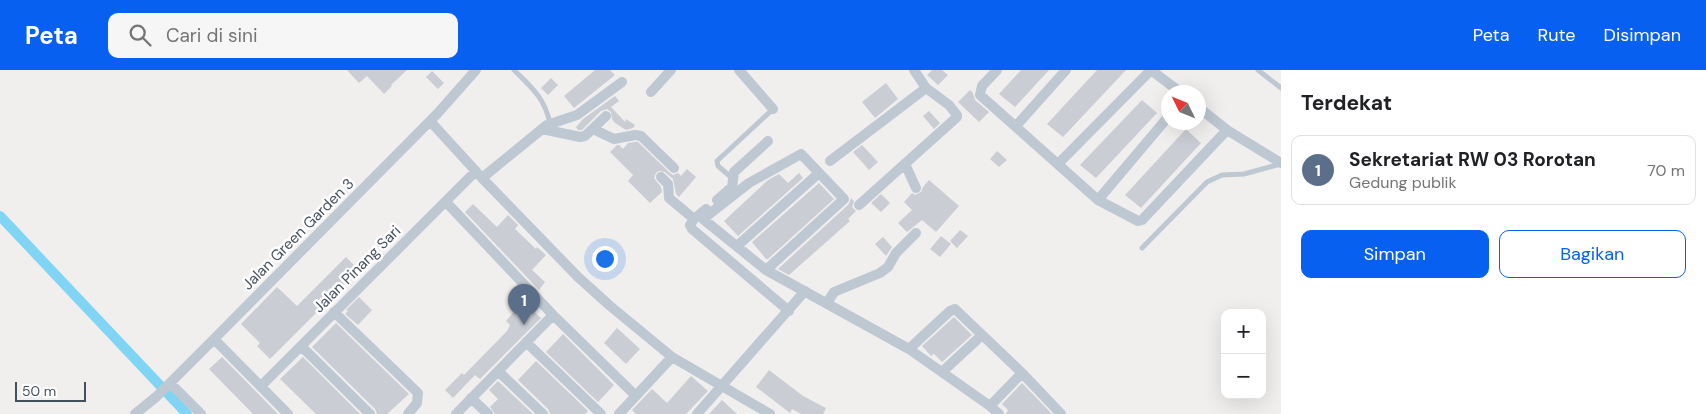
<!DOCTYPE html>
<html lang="id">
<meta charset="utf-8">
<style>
:root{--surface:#fff;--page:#f6f6f6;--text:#202124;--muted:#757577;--line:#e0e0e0;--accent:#0860f1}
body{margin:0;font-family:"DM Sans",sans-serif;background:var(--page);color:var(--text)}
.controls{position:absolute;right:15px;bottom:15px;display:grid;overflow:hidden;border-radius:10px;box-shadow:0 5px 20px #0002}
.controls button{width:45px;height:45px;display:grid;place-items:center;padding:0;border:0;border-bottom:1px solid var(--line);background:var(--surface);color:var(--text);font:25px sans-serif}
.compass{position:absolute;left:1161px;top:15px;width:45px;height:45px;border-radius:50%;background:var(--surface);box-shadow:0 5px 20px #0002;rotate:313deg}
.scale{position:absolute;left:15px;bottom:12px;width:71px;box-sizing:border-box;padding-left:5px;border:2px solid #45505e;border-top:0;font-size:14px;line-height:18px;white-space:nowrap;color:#45505e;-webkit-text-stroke:4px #fff;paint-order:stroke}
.you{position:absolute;left:604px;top:188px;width:18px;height:18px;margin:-12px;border:4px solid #fff;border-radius:50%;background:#1a73e8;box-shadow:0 0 0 8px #1a73e833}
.badge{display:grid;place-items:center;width:32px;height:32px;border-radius:50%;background:var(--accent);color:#fff;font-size:16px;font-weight:700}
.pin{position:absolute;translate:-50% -41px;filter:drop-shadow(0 1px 2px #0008)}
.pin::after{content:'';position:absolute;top:26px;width:18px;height:15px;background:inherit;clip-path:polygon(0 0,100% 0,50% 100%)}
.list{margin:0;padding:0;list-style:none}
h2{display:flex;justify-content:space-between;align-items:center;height:65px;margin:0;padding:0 20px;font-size:21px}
h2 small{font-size:16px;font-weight:400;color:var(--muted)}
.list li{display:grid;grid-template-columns:32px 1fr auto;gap:15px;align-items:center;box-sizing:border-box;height:70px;margin:0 10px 10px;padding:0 10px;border:1px solid var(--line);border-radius:10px}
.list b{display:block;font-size:19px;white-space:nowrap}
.list p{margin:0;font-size:16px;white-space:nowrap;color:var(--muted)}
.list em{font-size:16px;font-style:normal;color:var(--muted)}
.actions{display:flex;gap:10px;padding:15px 20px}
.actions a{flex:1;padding:11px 0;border:1px solid var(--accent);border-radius:10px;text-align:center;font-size:18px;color:var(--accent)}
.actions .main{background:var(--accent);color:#fff}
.icon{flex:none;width:28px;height:28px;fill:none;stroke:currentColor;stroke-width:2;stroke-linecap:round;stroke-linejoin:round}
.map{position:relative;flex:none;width:1281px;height:344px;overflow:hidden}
header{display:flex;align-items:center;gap:30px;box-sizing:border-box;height:70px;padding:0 25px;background:var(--accent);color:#fff}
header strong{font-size:24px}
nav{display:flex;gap:28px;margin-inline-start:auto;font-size:18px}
.search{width:350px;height:45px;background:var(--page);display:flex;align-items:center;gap:12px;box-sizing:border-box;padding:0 18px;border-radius:10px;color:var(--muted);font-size:19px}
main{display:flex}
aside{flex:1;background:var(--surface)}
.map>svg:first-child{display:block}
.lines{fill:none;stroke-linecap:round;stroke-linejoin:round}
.canal{stroke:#81d5f4;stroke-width:10}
.building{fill:#cacdd4}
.service{stroke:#bdc8d2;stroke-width:5}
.minor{stroke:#bdc8d2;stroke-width:10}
.labels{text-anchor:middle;stroke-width:5;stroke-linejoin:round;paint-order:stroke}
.street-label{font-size:15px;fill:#45505e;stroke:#fff}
</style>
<header>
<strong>Peta</strong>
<div class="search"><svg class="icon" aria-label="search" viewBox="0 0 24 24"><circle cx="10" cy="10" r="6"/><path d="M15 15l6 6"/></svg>Cari di sini</div>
<nav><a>Peta</a><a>Rute</a><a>Disimpan</a></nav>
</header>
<main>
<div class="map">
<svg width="1281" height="344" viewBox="0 0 1281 344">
<rect width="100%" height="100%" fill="#f1eeee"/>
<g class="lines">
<path class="canal" d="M 0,146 L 187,344"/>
</g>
<path class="building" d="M 347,0 L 407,0 L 391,15 L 392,16 L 384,24 L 367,6 L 359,13 Z
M 595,0 L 610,0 L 615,5 L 574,38 L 564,26 Z
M 932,0 L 942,0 L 948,5 L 938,15 L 927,5 Z
M 1021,0 L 1049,0 L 1015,37 L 999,24 Z
M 1097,0 L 1126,0 L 1063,67 L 1047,54 Z
M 432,1 L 444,13 L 438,19 L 426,7 Z
M 551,8 L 558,15 L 548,25 L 541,18 Z
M 886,13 L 898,29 L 875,48 L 862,32 Z
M 970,20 L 973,23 L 975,30 L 989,42 L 979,52 L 958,32 Z
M 615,26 L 619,31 L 611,37 L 625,52 L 626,49 L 635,55 L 633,58 L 626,60 L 615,53 L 612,49 L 611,42 L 607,39 L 601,41 L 582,60 L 578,60 L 576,57 L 583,49 Z
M 1142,30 L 1157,43 L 1096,108 L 1080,95 Z
M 929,41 L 940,53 L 934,59 L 923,46 Z
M 1186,59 L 1201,73 L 1141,138 L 1125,125 Z
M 635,72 L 638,72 L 670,103 L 673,105 L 678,103 L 681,106 L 687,99 L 696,107 L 679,127 L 676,124 L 673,109 L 665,102 L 659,101 L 656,103 L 654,108 L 661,117 L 662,122 L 650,133 L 628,111 L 633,105 L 610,82 L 617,75 L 619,75 L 623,79 L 628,73 Z
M 862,75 L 878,92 L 869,100 L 853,82 Z
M 997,81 L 1007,90 L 999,97 L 990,89 Z
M 799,103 L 803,108 L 738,166 L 724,151 L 768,110 L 779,104 L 788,113 Z
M 929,110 L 959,136 L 936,162 L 922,150 L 907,162 L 898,153 L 912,140 L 904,132 L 912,123 L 915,125 L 921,122 L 923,117 Z
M 819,113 L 834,129 L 768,189 L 766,189 L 752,172 Z
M 881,124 L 890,133 L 881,142 L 871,133 Z
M 851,128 L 854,131 L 852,137 L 856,141 L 848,149 L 850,151 L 789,205 L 778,199 L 849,134 Z
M 473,134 L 497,157 L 508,145 L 518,155 L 515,159 L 536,179 L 537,177 L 546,185 L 532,200 L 545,212 L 539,220 L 465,142 Z
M 960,160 L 968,166 L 957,178 L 950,171 Z
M 941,166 L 951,174 L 940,187 L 930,179 Z
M 883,167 L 892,177 L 886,186 L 875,174 Z
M 346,187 L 359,200 L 270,289 L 257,276 L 260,273 L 241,254 L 277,217 L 297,236 Z
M 359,227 L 372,240 L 358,255 L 345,244 L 348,241 L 346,240 Z
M 518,237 L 528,246 L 533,241 L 541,248 L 480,309 L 475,305 L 453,328 L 445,320 L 462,303 L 464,305 L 507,261 L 510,255 L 506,251 Z
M 954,247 L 972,265 L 942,292 L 934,284 L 931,286 L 922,276 Z
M 336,253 L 409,324 L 387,344 L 377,344 L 375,339 L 312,277 Z
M 617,258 L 640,279 L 626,294 L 604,273 Z
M 563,264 L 614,315 L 598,332 L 546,282 Z
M 222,287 L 278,344 L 253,344 L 209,299 Z
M 303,287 L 360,344 L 316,344 L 280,309 Z
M 536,291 L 588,341 L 585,344 L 550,344 L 548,339 L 518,310 Z
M 769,300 L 803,326 L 826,338 L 823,344 L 801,344 L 792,339 L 790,343 L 756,317 Z
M 691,306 L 708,321 L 686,344 L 636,344 L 632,340 L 652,319 L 667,333 Z
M 498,311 L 533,344 L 495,344 L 490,337 L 498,329 L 489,320 Z
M 1022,313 L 1052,344 L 1006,344 L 1008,340 L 1002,334 Z
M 722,330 L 737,344 L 709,344 Z"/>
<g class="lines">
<path class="service" d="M 514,0 C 532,18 544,27 550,53
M 1258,0 L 1281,18
M 732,108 L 718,96 L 717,91 L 773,39
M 1142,178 L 1207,112 L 1222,105 L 1244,104 L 1281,94"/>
<path class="minor" d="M 739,0 L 773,39
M 997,0 L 982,16 L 980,25 L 1098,130 L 1138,151 L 1142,150 L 1227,60
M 651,22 L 671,0
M 1198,37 L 1227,60 L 1281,93
M 430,51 L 482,108 L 578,207 L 609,235 L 672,287 L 770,344
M 1016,56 L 1066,0
M 542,59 L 580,67 L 585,66 L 606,46
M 593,59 L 614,69 L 635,65 L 641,66 L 674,98
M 830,91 L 926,18 L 914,0
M 905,94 L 916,118
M 1058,94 L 1151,0 L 1180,22
M 661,107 L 668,114 L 669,128 L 694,149
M 482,108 L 547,55 L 577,45 L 622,12
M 717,130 L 732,117 L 734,102 L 768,71
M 1098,130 L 1168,47
M 446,132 L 553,245 L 636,326
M 859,135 L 957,47 L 957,45 L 949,35 L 926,18
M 706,139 L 694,149 L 690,155 L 692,159 L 789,241
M 737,176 L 819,103
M 766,200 L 844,129 L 801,84 L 749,113 L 703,149 L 766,200 L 909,279 L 990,336 L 999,344
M 827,233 L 834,222 L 880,203 L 888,197 L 896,183 L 916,163
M 334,242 L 418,323 L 417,333 L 408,344
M 214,269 L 288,344
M 526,272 L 601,344
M 301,276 L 370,344
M 909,279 L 950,241 L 955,239 L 1022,303
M 498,301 L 543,344
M 942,302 L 982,265
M 170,313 L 201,344
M 261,316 L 476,101
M 471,328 L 488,344
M 990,336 L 1022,303 L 1061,344
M 135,344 L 156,327 L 214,269 L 437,44 L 476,0
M 456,344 L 553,245
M 619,344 L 672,287
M 697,344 L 805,221"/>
</g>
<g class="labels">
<g class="street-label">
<text transform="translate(298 164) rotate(-45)" y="5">Jalan Green Garden 3</text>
<text transform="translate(357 199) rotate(-45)" y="5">Jalan Pinang Sari</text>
</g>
</g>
</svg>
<div class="controls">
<button>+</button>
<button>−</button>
</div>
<svg class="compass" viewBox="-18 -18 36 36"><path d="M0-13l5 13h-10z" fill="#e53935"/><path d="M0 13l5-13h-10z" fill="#757577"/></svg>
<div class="scale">50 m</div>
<div class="you"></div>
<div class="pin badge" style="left:524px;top:255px;background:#5c6f8a">1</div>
</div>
<aside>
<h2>Terdekat<small></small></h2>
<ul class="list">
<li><span class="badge" style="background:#5c6f8a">1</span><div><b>Sekretariat RW 03 Rorotan</b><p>Gedung publik</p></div><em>70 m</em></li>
</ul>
<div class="actions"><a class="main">Simpan</a><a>Bagikan</a></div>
</aside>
</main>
